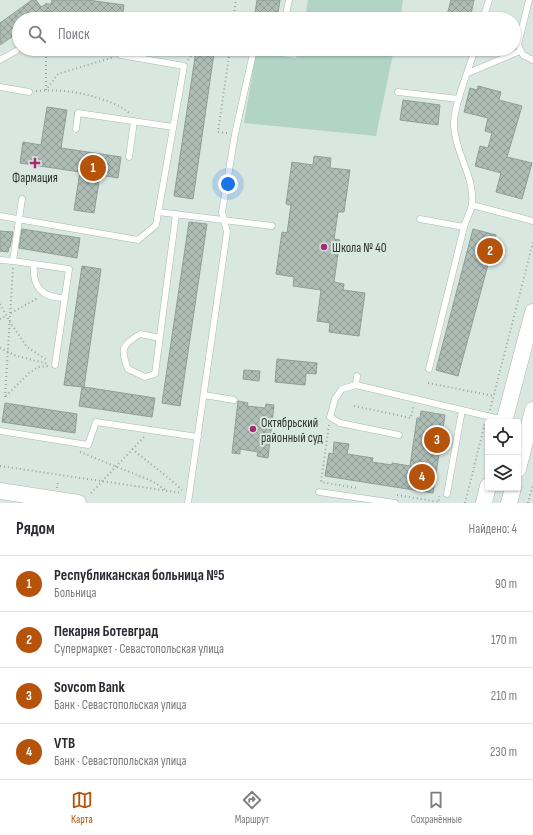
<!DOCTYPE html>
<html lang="ru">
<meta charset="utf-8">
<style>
:root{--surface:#fff;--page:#f2f2f3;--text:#2b2b33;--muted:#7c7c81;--line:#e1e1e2;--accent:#b45309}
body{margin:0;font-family:"Sofia Sans Condensed",sans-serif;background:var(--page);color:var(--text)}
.controls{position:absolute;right:12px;bottom:12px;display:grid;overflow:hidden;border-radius:4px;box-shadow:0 1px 3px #0004}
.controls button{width:36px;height:36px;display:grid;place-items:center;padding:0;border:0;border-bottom:1px solid var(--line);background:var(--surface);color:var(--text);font:20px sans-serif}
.you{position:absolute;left:228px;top:184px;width:14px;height:14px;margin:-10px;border:3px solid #fff;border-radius:50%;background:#1a73e8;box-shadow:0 0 0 6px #1a73e833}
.badge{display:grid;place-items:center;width:26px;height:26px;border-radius:50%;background:var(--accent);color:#fff;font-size:13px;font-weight:700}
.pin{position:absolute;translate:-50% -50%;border:2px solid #fff;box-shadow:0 1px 4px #0006}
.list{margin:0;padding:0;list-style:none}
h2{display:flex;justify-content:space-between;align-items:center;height:52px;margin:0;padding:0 16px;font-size:17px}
h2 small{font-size:13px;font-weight:400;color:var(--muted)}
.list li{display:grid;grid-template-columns:26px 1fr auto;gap:12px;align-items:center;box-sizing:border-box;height:56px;padding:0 16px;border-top:1px solid var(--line)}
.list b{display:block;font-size:15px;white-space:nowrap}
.list p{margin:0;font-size:13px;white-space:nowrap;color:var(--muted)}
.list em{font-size:13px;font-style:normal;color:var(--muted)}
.icon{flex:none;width:22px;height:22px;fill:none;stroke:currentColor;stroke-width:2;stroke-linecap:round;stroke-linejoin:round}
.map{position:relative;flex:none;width:533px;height:503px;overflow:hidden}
.search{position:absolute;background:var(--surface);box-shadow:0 1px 3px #0004;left:12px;right:12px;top:12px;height:44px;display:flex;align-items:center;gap:10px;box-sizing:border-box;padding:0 14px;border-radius:22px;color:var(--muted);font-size:15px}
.sheet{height:276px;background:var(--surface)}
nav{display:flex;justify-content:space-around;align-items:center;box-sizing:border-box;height:56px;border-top:1px solid var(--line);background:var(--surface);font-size:11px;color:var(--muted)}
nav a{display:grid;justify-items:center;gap:2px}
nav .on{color:var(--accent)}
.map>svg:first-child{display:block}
.green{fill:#b1d4c6}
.building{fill:url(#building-cross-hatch);stroke:#919e98}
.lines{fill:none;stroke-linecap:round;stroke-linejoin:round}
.service-casing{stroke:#aab7b1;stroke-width:7}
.secondary-casing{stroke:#aab7b1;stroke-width:17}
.path{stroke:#97a19d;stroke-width:2;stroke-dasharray:1 3;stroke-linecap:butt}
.service{stroke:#fff;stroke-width:6}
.secondary{stroke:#fff;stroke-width:16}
.poi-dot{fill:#ab2976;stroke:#d9e7e1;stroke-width:1.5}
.labels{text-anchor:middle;stroke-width:4;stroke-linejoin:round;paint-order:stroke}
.poi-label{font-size:13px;fill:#2f3432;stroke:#d9e7e1;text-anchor:start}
</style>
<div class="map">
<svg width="533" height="503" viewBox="0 0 533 503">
<defs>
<pattern id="building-cross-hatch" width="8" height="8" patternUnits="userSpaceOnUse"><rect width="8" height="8" fill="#afbdb7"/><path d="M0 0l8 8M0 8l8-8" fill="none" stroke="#8f9a95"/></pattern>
</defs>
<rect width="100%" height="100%" fill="#d9e7e1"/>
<path class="green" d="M 308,0 L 403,0 L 400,19 L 305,19 Z
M 299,49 L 394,49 L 376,136 L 244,123 L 256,52 L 296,58 Z"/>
<path class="building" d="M 32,0 L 36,0 L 41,7 L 46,4 L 51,4 L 52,0 L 88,0 L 124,5 L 122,19 L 94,19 L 44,11 L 45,13 L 37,19 L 19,19 L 19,32 L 0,45 L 0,23 Z
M 257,0 L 280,0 L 277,19 L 254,19 Z
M 451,0 L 474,0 L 470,19 L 446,19 Z
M 196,51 L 214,53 L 193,199 L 174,196 Z
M 478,86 L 501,92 L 499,100 L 522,106 L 507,157 L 532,163 L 522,199 L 496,192 L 501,173 L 475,166 L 480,146 L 488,148 L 492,133 L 485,131 L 488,118 L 464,112 L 470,88 L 477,90 Z
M 403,100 L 440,105 L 438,125 L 400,120 Z
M 47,107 L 67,110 L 61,148 L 121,157 L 118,178 L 100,175 L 94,213 L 74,210 L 80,172 L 20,163 L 23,142 L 41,145 Z
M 314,156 L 331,158 L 330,168 L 350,170 L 344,212 L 338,212 L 334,239 L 340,240 L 334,282 L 344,284 L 343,290 L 365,293 L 359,336 L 329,332 L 330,323 L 317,321 L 321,290 L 293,286 L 294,277 L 276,274 L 282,232 L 287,233 L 291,205 L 286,204 L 292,162 L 313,165 Z
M 189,222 L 207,224 L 180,406 L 162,403 Z
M 22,229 L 80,238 L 77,258 L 19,248 Z
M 473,229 L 496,235 L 458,376 L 436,370 Z
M 0,231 L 13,232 L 10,247 L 9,247 L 8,252 L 0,251 Z
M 82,266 L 101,269 L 84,387 L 155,398 L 152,417 L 79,406 L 82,387 L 64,385 Z
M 277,359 L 317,363 L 316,374 L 306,373 L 305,385 L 275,382 Z
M 244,370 L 260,371 L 259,381 L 243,379 Z
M 238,401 L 248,403 L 247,406 L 265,408 L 266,404 L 274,405 L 268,458 L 257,456 L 258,452 L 240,449 L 240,454 L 232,453 Z
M 5,403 L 77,414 L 75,433 L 2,422 Z
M 421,411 L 445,415 L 433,493 L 325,476 L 329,453 L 333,454 L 334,442 L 349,444 L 347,454 L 373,458 L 372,462 L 392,465 L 392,463 L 410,466 L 417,418 L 420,418 Z"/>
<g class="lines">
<g class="service-casing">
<path id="service" d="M 529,0 L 518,45 L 523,55 L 533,60
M 285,19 L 289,0
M 483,19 L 489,0
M 0,60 L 16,51
M 468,73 L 520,51
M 0,87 L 29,92
M 398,92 L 459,99
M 76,129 L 78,113 L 173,127
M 129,157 L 134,121
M 472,205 L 533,221
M 158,212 L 272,226
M 0,216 L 138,240 L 156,225 L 184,66 L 121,55 L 117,49
M 420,219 L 464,227
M 0,260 L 13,261 L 22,199
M 13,261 L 69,269 L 55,365
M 34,264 C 32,287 42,298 65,298
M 160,338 L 140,334 C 122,345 120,349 128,369 L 145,377 L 155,374 L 176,214
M 429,369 L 464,227 C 466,220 471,211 472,204 C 475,177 455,153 454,126 C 453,107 469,69 475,49
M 356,385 L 357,376
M 204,395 L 234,400
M 0,431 L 88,445 L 96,422 L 198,437
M 399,435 L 340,423 L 330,417 L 335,399 L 342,389 L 356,385 L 504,420
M 319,492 L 395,503
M 447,494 L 462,410
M 188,503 L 227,232 L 222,212 L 235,134 L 254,49"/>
</g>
<g class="secondary-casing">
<path id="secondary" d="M 504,422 L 533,312
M 518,469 L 533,410
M 0,491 L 78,503
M 484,503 L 488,486
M 509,503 L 513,488"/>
</g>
<path class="path" d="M 46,4 L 47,0
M 47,19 L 47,12
M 233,19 L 236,0
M 46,49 L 46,90 L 58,74 L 114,57
M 195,50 L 196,49
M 188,60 L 193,53
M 36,91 C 60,89 82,92 104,100 C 113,103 123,107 129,113
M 227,133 L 218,132 L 230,49 L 228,49
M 0,304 L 10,322 L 27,347 L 47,360
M 11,313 L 38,298
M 0,319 L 7,315
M 0,348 L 17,356 L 48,364
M 428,383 L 494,396
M 6,396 L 29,373 L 38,367 L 48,366
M 5,397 L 13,268
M 354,406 L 411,418 L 413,407
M 490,410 L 533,242
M 329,425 L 321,482 L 357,488
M 132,449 C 149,463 166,475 182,490
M 80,452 L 152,481 L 166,490
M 0,466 L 182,493
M 57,488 L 58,481
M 91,493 L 144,437
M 397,495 L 439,502 L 439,496
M 465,503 L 485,423
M 528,503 L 533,484"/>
<use href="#service" class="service"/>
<use href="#secondary" class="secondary"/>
</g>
<g class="poi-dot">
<path d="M33 157h4v4h4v4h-4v4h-4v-4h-4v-4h4z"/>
<circle cx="324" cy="247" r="4"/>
<circle cx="253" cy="429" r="4"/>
</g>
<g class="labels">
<g class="poi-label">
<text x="35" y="182" text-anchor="middle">Фармация</text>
<text x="332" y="252">Школа № 40</text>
<text x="261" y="427">Октябрьский<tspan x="261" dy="15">районный суд</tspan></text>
</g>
</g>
</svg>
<div class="controls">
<button><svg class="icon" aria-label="locate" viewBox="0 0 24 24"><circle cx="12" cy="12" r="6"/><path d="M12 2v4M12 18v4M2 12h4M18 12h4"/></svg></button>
<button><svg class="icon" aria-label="layers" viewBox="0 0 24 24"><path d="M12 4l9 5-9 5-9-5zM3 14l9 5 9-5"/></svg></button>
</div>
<div class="you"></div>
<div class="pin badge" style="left:93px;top:168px">1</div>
<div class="pin badge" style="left:490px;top:251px">2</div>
<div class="pin badge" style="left:437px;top:440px">3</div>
<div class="pin badge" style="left:422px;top:477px">4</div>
<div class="search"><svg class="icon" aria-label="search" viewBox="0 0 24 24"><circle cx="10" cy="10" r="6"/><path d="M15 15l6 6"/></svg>Поиск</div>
</div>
<section class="sheet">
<h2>Рядом<small>Найдено: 4</small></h2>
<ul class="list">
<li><span class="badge">1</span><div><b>Республиканская больница №5</b><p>Больница</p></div><em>90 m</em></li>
<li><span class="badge">2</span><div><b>Пекарня Ботевград</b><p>Супермаркет · Севастопольская улица</p></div><em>170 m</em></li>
<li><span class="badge">3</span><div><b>Sovcom Bank</b><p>Банк · Севастопольская улица</p></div><em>210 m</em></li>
<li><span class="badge">4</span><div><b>VTB</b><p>Банк · Севастопольская улица</p></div><em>230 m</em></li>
</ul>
</section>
<nav>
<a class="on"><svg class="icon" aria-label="map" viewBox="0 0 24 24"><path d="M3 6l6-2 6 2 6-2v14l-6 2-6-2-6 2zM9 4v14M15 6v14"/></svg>Карта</a>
<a><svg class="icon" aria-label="directions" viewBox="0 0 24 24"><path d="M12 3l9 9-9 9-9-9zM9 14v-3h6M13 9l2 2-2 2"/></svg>Маршрут</a>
<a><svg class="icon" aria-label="saved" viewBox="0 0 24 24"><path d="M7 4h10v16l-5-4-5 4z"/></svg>Сохранённые</a>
</nav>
